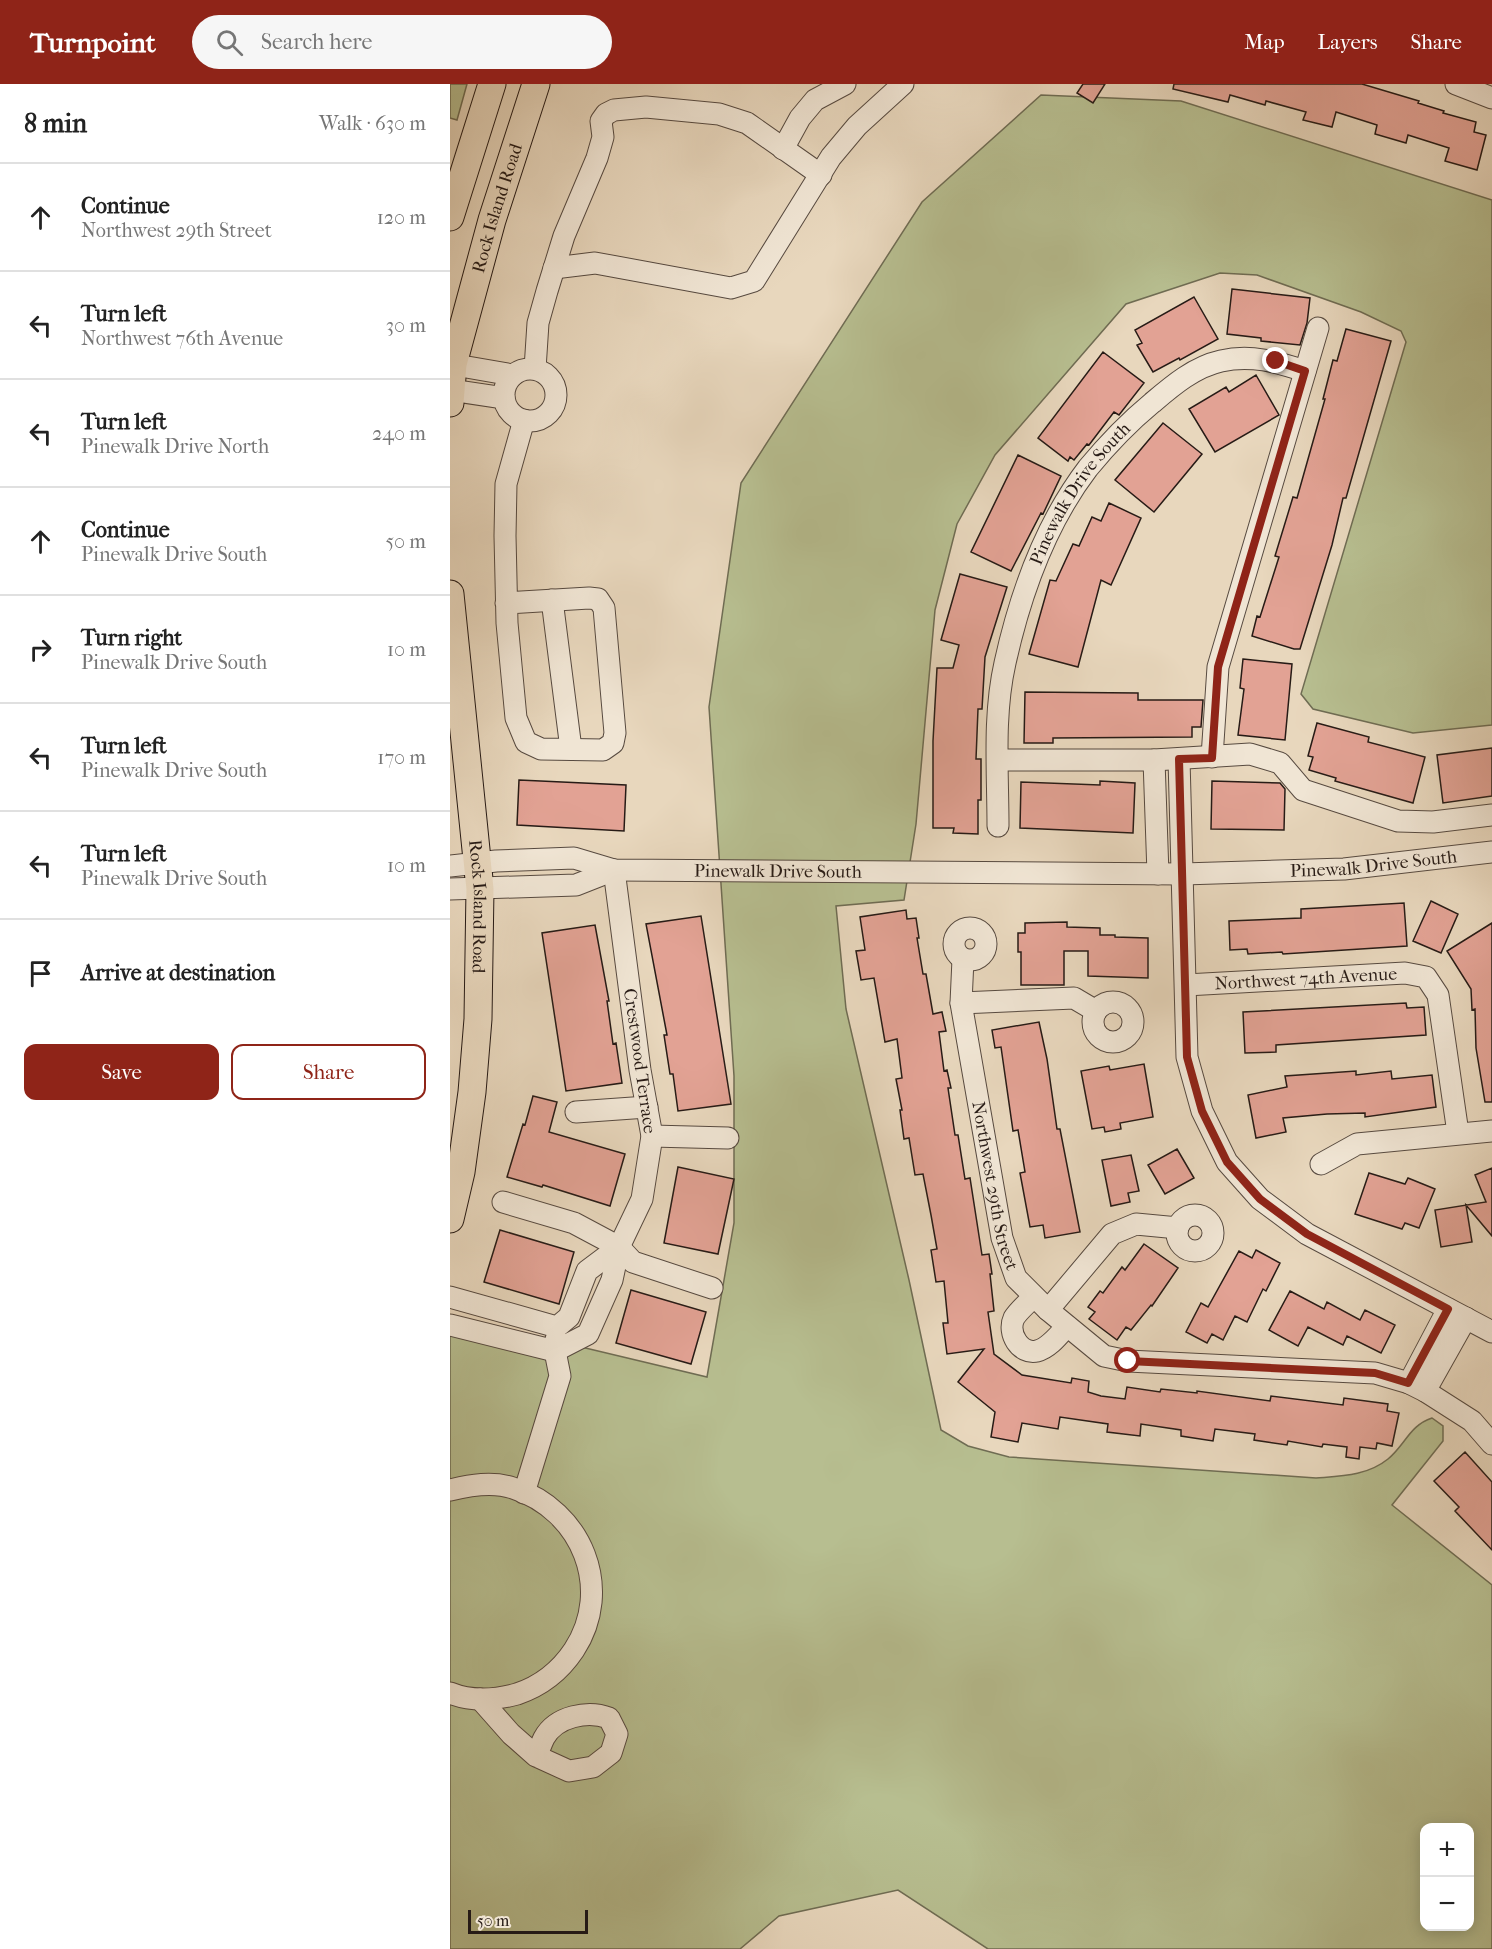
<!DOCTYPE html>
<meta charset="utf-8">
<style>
:root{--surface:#fff;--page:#f6f6f6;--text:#222;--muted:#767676;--line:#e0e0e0;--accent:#8f2418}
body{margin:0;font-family:"IM FELL French Canon",serif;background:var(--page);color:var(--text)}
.controls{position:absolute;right:18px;bottom:18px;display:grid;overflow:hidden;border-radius:12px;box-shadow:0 3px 15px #0003}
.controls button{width:54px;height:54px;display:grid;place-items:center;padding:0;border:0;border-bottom:2px solid var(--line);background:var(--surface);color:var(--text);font:30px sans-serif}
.scale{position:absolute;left:18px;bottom:15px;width:120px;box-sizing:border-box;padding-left:6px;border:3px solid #271b16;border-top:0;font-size:16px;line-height:21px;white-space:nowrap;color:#271b16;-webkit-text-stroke:4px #f0e5d4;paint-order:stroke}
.stop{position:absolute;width:18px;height:18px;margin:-14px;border:4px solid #8f2418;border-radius:50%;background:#fff}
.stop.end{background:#8f2418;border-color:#fff;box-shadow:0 2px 6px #0008}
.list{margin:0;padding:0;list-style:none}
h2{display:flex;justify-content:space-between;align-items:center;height:78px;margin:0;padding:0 24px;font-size:26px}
h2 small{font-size:20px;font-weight:400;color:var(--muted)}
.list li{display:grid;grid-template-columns:39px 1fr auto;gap:18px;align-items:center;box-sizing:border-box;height:108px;padding:0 24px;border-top:2px solid var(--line)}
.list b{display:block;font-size:22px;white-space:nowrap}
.list p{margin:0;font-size:20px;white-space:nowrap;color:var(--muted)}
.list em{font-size:20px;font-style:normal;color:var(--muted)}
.actions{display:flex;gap:12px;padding:18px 24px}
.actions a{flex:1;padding:14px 0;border:2px solid var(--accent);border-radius:12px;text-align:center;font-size:21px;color:var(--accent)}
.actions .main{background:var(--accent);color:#fff}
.icon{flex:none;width:33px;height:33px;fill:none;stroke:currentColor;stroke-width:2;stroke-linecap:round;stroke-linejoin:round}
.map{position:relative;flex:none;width:1042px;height:1865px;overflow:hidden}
header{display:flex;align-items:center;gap:36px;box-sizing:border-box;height:84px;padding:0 30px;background:var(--accent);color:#fff}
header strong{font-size:28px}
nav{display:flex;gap:33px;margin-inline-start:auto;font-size:21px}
.search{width:420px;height:54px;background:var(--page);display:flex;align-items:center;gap:15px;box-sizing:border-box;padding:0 21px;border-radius:33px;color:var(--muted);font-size:22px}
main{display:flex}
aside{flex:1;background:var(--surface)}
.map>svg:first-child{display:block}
.green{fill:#b7be90;stroke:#6f6c53;stroke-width:1.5;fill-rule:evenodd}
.building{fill:#e2a294;stroke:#271b16;stroke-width:1.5}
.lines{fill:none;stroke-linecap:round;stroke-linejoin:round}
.minor-casing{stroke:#574a40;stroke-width:23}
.major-casing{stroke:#271b16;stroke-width:29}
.minor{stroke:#f0e5d4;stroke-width:21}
.major{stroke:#e8d7bd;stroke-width:27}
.route{stroke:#8f2418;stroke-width:8}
.labels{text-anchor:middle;stroke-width:4.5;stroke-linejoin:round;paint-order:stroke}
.street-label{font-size:18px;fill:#271b16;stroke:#f0e5d4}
</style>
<header>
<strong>Turnpoint</strong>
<div class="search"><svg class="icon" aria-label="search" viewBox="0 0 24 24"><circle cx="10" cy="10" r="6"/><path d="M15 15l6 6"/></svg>Search here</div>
<nav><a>Map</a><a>Layers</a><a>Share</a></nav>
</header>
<main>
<aside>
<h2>8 min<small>Walk · 630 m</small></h2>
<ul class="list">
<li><svg class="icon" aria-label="ahead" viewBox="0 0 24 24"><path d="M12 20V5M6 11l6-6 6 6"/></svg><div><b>Continue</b><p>Northwest 29th Street</p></div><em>120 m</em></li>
<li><svg class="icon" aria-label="left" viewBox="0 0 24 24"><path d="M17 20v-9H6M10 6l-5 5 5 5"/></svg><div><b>Turn left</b><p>Northwest 76th Avenue</p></div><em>30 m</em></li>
<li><svg class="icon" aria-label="left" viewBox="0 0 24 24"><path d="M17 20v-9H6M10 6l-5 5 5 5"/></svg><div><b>Turn left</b><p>Pinewalk Drive North</p></div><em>240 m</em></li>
<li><svg class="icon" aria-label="ahead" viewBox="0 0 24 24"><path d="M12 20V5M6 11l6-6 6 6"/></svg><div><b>Continue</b><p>Pinewalk Drive South</p></div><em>50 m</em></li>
<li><svg class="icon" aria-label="right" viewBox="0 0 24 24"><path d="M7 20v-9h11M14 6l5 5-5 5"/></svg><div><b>Turn right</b><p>Pinewalk Drive South</p></div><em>10 m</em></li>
<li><svg class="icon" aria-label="left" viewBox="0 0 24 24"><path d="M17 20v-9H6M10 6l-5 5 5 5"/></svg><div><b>Turn left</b><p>Pinewalk Drive South</p></div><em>170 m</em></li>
<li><svg class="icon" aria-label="left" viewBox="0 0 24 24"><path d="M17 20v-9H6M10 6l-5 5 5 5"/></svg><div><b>Turn left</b><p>Pinewalk Drive South</p></div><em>10 m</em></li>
<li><svg class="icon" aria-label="arrive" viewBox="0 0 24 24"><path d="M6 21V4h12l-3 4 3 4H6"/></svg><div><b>Arrive at destination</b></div></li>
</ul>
<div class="actions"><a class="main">Save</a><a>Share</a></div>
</aside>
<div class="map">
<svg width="1042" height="1865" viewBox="0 0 1042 1865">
<rect width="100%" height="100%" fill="#e8d7bd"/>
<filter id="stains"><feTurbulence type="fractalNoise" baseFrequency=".00333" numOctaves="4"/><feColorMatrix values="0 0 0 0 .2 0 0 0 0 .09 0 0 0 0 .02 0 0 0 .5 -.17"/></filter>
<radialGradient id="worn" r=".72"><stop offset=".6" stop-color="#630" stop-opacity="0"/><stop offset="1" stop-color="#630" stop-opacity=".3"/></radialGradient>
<path class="green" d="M 0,0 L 17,0 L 7,36 L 0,34 Z
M 591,11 L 731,17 L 1042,116 L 1042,641 L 963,649 L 863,625 L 851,610 L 956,258 L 951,247 L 911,228 L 807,191 L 770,189 L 676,220 L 545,371 L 507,440 L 485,526 L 466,740 L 454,816 L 386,822 L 396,925 L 459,1196 L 491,1346 L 518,1362 L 559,1373 L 866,1394 C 891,1392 917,1392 938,1375 C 955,1361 960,1341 982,1334 L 993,1342 L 993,1357 L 942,1421 L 1042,1501 L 1042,1865 L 538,1865 L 448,1806 L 329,1832 L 290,1865 L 0,1865 L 0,1246 L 6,1233 L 257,1293 L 284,1139 L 284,992 L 259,623 L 291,399 L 472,118 ZM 974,1744 L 1020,1744 L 1020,1842 L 974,1842 Z"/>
<path class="building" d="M 633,0 L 655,0 L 643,19 L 627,9 Z
M 724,0 L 912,0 L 969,17 L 968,19 L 994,27 L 993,29 L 1026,38 L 1024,48 L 1036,51 L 1027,86 L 995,77 L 999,64 L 958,51 L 956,59 L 925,50 L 927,41 L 886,28 L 882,43 L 853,36 L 856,28 L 816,17 L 815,21 L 780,11 L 778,18 L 723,5 Z
M 782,205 L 860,214 L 857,239 L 850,261 L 811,257 L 811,254 L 777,250 Z
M 744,213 L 768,255 L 730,276 L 729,274 L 703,288 L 687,261 L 692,259 L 685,246 Z
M 896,245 L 941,257 L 896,414 L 893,414 L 882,461 L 850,565 L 844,565 L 802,552 L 807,532 L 810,533 L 829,473 L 825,472 L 843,413 L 847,414 L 875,315 L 873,315 L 883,276 L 887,277 Z
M 653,268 L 694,299 L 669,331 L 664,328 L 639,361 L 637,360 L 624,376 L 620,373 L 618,377 L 588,354 Z
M 806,291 L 829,331 L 765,368 L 739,325 L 776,303 L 779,308 Z
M 713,339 L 752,370 L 704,428 L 665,396 Z
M 568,371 L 611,392 L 593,430 L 591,429 L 561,487 L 521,468 Z
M 659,419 L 691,434 L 661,501 L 651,496 L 628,583 L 579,570 L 600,496 L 606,497 L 623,460 L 629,462 L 642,433 L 651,437 Z
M 510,490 L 557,503 L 535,573 L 532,625 L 528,625 L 526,675 L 531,675 L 531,716 L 528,716 L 528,750 L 503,749 L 504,744 L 483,744 L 483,657 L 487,584 L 503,584 L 509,561 L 491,556 Z
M 793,575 L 842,580 L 835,656 L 788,651 L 794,605 L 790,604 Z
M 575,608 L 688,609 L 688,616 L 753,616 L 751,643 L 742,643 L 742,653 L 603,654 L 603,659 L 574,659 Z
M 867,639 L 919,653 L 918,658 L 975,673 L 963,719 L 885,697 L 886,694 L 859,686 L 863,673 L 858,672 Z
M 1042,664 L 1042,712 L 993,719 L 987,671 Z
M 69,696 L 176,701 L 174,747 L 67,741 Z
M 650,697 L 685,699 L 683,749 L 570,744 L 571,698 L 650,701 Z
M 762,697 L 830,699 L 835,705 L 834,746 L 761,745 Z
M 981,817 L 1008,830 L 991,869 L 963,857 Z
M 954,819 L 957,862 L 833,870 L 832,868 L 798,870 L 797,865 L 780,866 L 779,837 L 851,834 L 851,825 Z
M 456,826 L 457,835 L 466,834 L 469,854 L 467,854 L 473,890 L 476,890 L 483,930 L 492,928 L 496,947 L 489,948 L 494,987 L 497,986 L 501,1004 L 498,1004 L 505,1051 L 508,1051 L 515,1095 L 520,1094 L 532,1171 L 539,1170 L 542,1190 L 540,1190 L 544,1227 L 538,1228 L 544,1270 L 572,1291 L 621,1299 L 622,1294 L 639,1297 L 638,1308 L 651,1312 L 675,1315 L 677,1303 L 710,1308 L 711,1305 L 747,1309 L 747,1307 L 820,1317 L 821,1312 L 893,1321 L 894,1314 L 938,1320 L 937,1327 L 949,1329 L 942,1362 L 927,1359 L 926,1365 L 910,1363 L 909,1375 L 896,1373 L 897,1363 L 873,1360 L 872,1363 L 838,1357 L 837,1361 L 804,1356 L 805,1350 L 765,1345 L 763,1357 L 731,1352 L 731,1346 L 691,1340 L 690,1352 L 657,1348 L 658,1340 L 610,1333 L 608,1345 L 572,1339 L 568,1358 L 541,1353 L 545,1328 L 508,1298 L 534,1265 L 497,1270 L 493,1239 L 498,1239 L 494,1197 L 486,1198 L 481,1166 L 487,1165 L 481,1131 L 473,1090 L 465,1091 L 459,1054 L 454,1055 L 450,1026 L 452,1026 L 446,995 L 452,994 L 447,955 L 435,958 L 424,894 L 411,896 L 406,867 L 415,866 L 410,833 Z
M 251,832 L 281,1020 L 228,1027 L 223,990 L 220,990 L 214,951 L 217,951 L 196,840 Z
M 617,838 L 617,843 L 650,844 L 650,851 L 665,851 L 665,853 L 698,854 L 698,894 L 638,892 L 638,867 L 614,867 L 614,901 L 571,901 L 571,868 L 568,868 L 568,849 L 575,849 L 575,839 Z
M 1042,839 L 1042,1018 L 1035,1018 L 1026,964 L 1025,925 L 1022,926 L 1021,905 L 997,867 Z
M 145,841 L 159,917 L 157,917 L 163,960 L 166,959 L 172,999 L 116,1007 L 92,849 Z
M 956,919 L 957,924 L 974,923 L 976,951 L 826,961 L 826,968 L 795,969 L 793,928 Z
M 589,938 L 597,975 L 607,1045 L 610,1045 L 630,1148 L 595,1154 L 593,1141 L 580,1143 L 570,1089 L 575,1088 L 568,1046 L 563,1047 L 551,963 L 545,964 L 542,946 Z
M 694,980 L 703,1033 L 670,1039 L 671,1045 L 655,1048 L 654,1043 L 642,1045 L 631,987 L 659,982 L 660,986 Z
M 906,987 L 906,991 L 941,987 L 942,995 L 982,991 L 986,1023 L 915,1033 L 915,1029 L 877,1030 L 833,1034 L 836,1048 L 806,1054 L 798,1011 L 837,1003 L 835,992 Z
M 83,1012 L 107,1018 L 99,1048 L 175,1070 L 160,1122 L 93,1101 L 92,1103 L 57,1093 L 73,1040 L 75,1041 Z
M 727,1065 L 744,1094 L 715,1110 L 698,1081 Z
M 681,1071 L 689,1107 L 678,1109 L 680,1118 L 661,1122 L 652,1076 Z
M 228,1083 L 284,1095 L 268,1170 L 214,1159 Z
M 1042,1084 L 1042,1152 L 1016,1121 L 1022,1158 L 991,1163 L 985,1126 L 1036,1118 L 1025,1091 Z
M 919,1089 L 955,1100 L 958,1094 L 985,1105 L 969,1144 L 955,1139 L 952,1145 L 905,1130 Z
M 50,1146 L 124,1168 L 109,1220 L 34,1198 Z
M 694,1160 L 728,1184 L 702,1222 L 701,1221 L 681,1246 L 676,1243 L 667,1256 L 639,1235 L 645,1228 L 638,1223 L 650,1207 L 653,1209 L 672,1183 L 675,1186 Z
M 806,1166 L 830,1179 L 816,1207 L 813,1205 L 797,1238 L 785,1232 L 773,1256 L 762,1250 L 757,1259 L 736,1248 L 751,1219 L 758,1223 L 789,1167 L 802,1174 Z
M 181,1206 L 256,1228 L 241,1280 L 166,1259 Z
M 840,1207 L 874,1225 L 877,1218 L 910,1236 L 915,1226 L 945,1241 L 931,1269 L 897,1252 L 893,1261 L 858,1243 L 848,1262 L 819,1246 Z
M 1015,1368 L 1042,1398 L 1042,1466 L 1005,1427 L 1009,1423 L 984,1397 Z"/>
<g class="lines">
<g class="minor-casing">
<g id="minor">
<path d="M 1006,0 L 1042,14"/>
<path d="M 333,65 L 350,34 L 365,16 L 395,0"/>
<path d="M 104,184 L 145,179 L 281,204 L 304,197 L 381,73 L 407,42 L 453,0"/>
<path d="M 0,280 L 63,291"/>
<circle cx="80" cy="311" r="26"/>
<path d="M 85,285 L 88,239 L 97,207 L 114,152 L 147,74 L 153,53 L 151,37 L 156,30 L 164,26 L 196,23 L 269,30 L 297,39 L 371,91"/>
<path d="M 0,306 L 54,314"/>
<path d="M 102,516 L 121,665"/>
<path d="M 56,519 L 139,514 L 148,515 L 154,524 L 165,649 L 163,659 L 153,666 L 91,665 L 76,658 L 66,634 L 57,539 L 55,452 L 56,400 L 74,336"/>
<path d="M 762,673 L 768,583 L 868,244"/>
<path d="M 729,675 L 737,973 L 752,1027 L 777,1078 L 810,1115 L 857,1150 L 1042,1248"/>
<path d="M 548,676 L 704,676 L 800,670 L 830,679 L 853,706 L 948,737 L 983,738 L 1042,731"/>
<path d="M 704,676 L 708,790"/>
<path id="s1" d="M 548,742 C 548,688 543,632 555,579 C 570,511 596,439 638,384 C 657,361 679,338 702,319 C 722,302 744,283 771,277 C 801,270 827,278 855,287"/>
<path id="s2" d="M 0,782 L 46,777 L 124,774 L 164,786 L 733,790 L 894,785 L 1042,768"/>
<path d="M 0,805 L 126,801 L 164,786"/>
<circle cx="520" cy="860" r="16"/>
<path id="s3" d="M 513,875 L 511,919 L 552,1154 L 566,1194 L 598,1226 L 654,1272 L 678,1277 L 925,1289 L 959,1299 L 975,1307 L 1022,1337 L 1042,1360"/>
<path id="s4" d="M 736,901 L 955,889 L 976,893 L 988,911 L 1008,1049"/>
<circle cx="663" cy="938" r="20"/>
<path d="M 511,919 L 624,914 L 646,927"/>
<path d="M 126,1028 L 197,1023"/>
<path d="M 202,1052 L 278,1054"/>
<path d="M 871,1080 L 907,1060 L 1042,1047"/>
<path d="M 53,1118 L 124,1139 L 169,1163 L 183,1178 L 262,1204"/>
<circle cx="745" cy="1149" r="18"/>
<path d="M 0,1213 L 107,1243 L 119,1233 L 137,1187 L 169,1163"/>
<path d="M 583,1213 C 578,1219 568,1227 564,1234 C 557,1249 570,1271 587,1267 C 599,1264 609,1251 617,1242"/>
<path d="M 598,1226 L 662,1150 L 686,1140 L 728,1144"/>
<path d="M 0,1241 L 105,1267 L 138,1250 L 162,1196 L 169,1163 L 192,1115 L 202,1052 L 190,986 L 164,786"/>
<path d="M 959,1299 L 998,1225"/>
<path d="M 975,1307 L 1016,1234"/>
<path d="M 0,1406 C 20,1401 43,1397 63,1404 C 132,1426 164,1505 124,1566 C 110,1587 91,1602 67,1610 C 45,1616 22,1618 0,1609"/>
<path d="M 74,1409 L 110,1292 L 105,1267 L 106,1255"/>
<path d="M 30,1615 L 61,1650 L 86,1672 L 119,1687 L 143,1683 L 161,1669 L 167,1650 L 159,1634 C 138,1626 106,1632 94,1654 C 91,1660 89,1667 86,1672"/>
</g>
</g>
<g class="major-casing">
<g id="major">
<path d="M 0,133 L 42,0"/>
<path id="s5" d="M 0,319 L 3,280 L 42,136 L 86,0"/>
<path id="s6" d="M 0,510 L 30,805 L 28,935 L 22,1008 L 11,1088 L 0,1135"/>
</g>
</g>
<use href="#minor" class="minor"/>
<use href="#major" class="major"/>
</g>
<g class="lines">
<path class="route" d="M 678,1277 L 925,1289 L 958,1299 L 998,1225 L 857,1150 L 810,1115 L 777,1078 L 752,1027 L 737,973 L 729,675 L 762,674 L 768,583 L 855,287 L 826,277"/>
</g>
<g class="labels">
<g class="street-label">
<text dy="6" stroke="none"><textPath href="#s5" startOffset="201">Rock Island Road</textPath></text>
<text dy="6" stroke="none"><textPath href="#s1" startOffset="351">Pinewalk Drive South</textPath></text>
<text dy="6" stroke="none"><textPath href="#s2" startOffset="926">Pinewalk Drive South</textPath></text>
<text dy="6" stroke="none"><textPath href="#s2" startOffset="330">Pinewalk Drive South</textPath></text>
<text dy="6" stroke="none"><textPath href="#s6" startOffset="314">Rock Island Road</textPath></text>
<text dy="6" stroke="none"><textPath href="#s4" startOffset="120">Northwest 74th Avenue</textPath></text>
<text transform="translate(190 977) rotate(82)" y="6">Crestwood Terrace</text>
<text dy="6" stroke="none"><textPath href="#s3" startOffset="230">Northwest 29th Street</textPath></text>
</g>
</g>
<rect width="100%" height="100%" filter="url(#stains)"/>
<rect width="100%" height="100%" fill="url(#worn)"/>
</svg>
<div class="controls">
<button>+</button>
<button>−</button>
</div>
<div class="scale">50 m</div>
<div class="stop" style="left:678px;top:1277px"></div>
<div class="stop end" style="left:826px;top:277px"></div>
</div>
</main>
